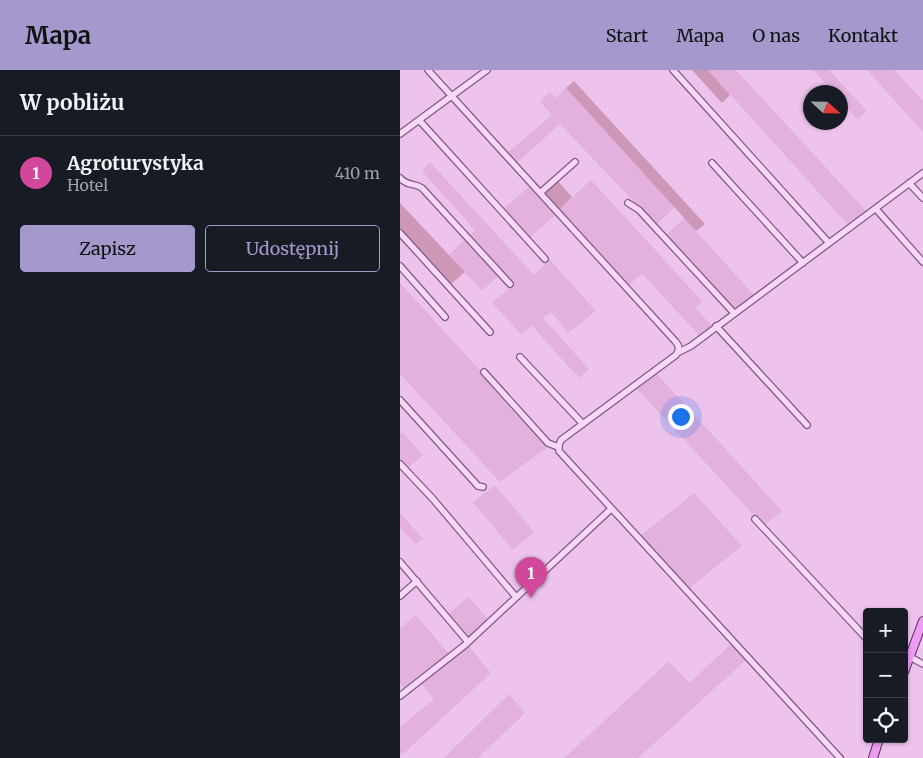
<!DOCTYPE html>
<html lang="pl">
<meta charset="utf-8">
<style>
:root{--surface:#171b24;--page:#242831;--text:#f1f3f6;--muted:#9ea1a6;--line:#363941;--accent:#a498cc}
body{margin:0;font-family:Merriweather,serif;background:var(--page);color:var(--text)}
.controls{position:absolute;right:15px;bottom:15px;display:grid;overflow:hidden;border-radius:5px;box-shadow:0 1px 4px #0004}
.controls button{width:45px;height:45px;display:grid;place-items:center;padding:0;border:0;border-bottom:1px solid var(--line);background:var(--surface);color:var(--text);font:25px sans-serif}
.compass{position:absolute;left:403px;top:15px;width:45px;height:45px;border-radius:50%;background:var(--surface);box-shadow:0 1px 4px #0004;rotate:112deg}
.you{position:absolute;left:280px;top:346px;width:18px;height:18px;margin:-12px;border:4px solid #fff;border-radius:50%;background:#1a73e8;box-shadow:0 0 0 8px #1a73e833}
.badge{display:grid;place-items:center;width:32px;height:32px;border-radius:50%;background:var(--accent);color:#fff;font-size:16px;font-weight:700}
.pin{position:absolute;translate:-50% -41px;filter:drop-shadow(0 1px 2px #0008)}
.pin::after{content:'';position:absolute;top:26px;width:18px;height:15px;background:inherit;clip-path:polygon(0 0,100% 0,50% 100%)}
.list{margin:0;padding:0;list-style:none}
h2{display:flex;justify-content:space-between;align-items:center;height:65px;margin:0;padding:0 20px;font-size:21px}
h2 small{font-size:16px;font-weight:400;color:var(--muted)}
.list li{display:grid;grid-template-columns:32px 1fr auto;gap:15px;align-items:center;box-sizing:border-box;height:75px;padding:0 20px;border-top:1px solid var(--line)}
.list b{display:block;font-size:19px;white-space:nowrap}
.list p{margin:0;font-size:16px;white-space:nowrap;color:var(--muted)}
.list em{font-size:16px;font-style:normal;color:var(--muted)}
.actions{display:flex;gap:10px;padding:15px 20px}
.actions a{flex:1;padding:11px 0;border:1px solid var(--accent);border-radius:5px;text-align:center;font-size:18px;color:var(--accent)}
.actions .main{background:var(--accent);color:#111}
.icon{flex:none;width:28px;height:28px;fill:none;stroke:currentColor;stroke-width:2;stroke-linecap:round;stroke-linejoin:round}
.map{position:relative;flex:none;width:523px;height:688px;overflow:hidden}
header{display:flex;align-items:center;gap:30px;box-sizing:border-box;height:70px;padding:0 25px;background:var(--accent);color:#111}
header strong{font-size:24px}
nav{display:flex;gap:28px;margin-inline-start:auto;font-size:18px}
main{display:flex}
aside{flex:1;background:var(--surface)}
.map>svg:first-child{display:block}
.farmland{fill:#e4b1df}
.green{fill:#cd97b8}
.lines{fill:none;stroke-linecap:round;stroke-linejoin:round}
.minor-casing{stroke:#7f5a89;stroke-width:8}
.major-casing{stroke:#4c2e57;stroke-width:10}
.minor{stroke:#f8d7f9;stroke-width:5.5}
.major{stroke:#ee9bf2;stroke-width:8}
</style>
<header>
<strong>Mapa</strong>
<nav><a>Start</a><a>Mapa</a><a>O nas</a><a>Kontakt</a></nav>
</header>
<main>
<aside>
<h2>W pobliżu<small></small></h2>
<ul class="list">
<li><span class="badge" style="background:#d1479c">1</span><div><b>Agroturystyka</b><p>Hotel</p></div><em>410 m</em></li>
</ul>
<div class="actions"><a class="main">Zapisz</a><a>Udostępnij</a></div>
</aside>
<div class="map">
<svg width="523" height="688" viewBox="0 0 523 688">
<rect width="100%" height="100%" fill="#edc3ee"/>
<path class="farmland" d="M 308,0 L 336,0 L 466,141 L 448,155 Z
M 413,0 L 429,0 L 467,41 L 458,50 L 441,31 L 440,22 L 433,22 Z
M 467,0 L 494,0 L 523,31 L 523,62 Z
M 166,18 L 275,137 L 256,155 L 160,54 L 117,93 L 107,83 L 152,45 L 140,32 L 150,22 L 157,28 Z
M 30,92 L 134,205 L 150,190 L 196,241 L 168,263 L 151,242 L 143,248 L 189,299 L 179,308 L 132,256 L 121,264 L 92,233 L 113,215 L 101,203 L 82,221 L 49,185 L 75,160 L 22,101 Z
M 191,110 L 303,232 L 295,237 L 312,256 L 299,265 L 242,204 L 229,215 L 160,139 Z
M 129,117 L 155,145 L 130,168 L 103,139 Z
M 284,148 L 354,225 L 334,240 L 265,166 Z
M 0,213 L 149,376 L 100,412 L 0,304 Z
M 257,304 L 382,441 L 364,456 L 236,318 Z
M 3,362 L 23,385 L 7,399 L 0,391 L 0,364 Z
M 95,415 L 134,462 L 113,480 L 73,432 Z
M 294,423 L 342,476 L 288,519 L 240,466 Z
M 0,443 L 23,469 L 15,474 L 0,458 Z
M 69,527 L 88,549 L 70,567 L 67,567 L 48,544 Z
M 16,545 L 49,584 L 4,618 L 0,613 L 0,558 Z
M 331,574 L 346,590 L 238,688 L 164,688 L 269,591 L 289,613 Z
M 68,575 L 91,603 L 2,685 L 0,682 L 0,657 L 34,629 L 21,613 Z
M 109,624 L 125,643 L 78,688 L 44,688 Z"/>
<path class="green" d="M 292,0 L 308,0 L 330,25 L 322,33 Z
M 174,11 L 305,154 L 296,161 L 166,18 Z
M 157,110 L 172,127 L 160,139 L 143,122 Z
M 0,133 L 65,202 L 50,215 L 0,159 Z"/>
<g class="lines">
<g class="minor-casing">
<path id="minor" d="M 28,0 L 275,271 C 279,275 280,280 276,285 L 161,370 L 159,375 L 159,381 L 440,688
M 273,0 L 429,173
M 19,50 L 145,189
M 0,64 L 87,0
M 312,93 L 403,193
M 0,108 C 8,117 13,112 22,118 L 110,214
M 509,113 L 523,128
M 140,123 L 175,92
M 228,133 L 239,140 L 334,243
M 476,139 L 523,192
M 0,163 L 90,262
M 0,196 L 45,247
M 316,256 L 407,355
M 277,283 L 291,276 L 523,103
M 120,287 L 183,354
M 84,302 L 148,373 L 158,377
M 0,330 L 78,416 L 83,417
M 0,394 L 33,429 L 116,527
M 355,449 L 467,569
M 0,492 L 68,572
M 0,526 L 17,511
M 510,587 L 523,594
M 0,626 L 65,575 L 211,439"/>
</g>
<g class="major-casing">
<path id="major" d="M 504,602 L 523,551
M 473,688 L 479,669"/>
</g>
<use href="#minor" class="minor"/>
<use href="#major" class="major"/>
</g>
</svg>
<div class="controls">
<button>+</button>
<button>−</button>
<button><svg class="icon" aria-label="locate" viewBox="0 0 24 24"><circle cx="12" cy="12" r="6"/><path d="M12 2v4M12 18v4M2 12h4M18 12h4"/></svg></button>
</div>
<svg class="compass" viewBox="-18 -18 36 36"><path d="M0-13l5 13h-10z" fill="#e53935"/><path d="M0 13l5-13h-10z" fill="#9ea1a6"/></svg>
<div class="you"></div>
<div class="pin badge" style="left:131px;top:528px;background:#d1479c">1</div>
</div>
</main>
